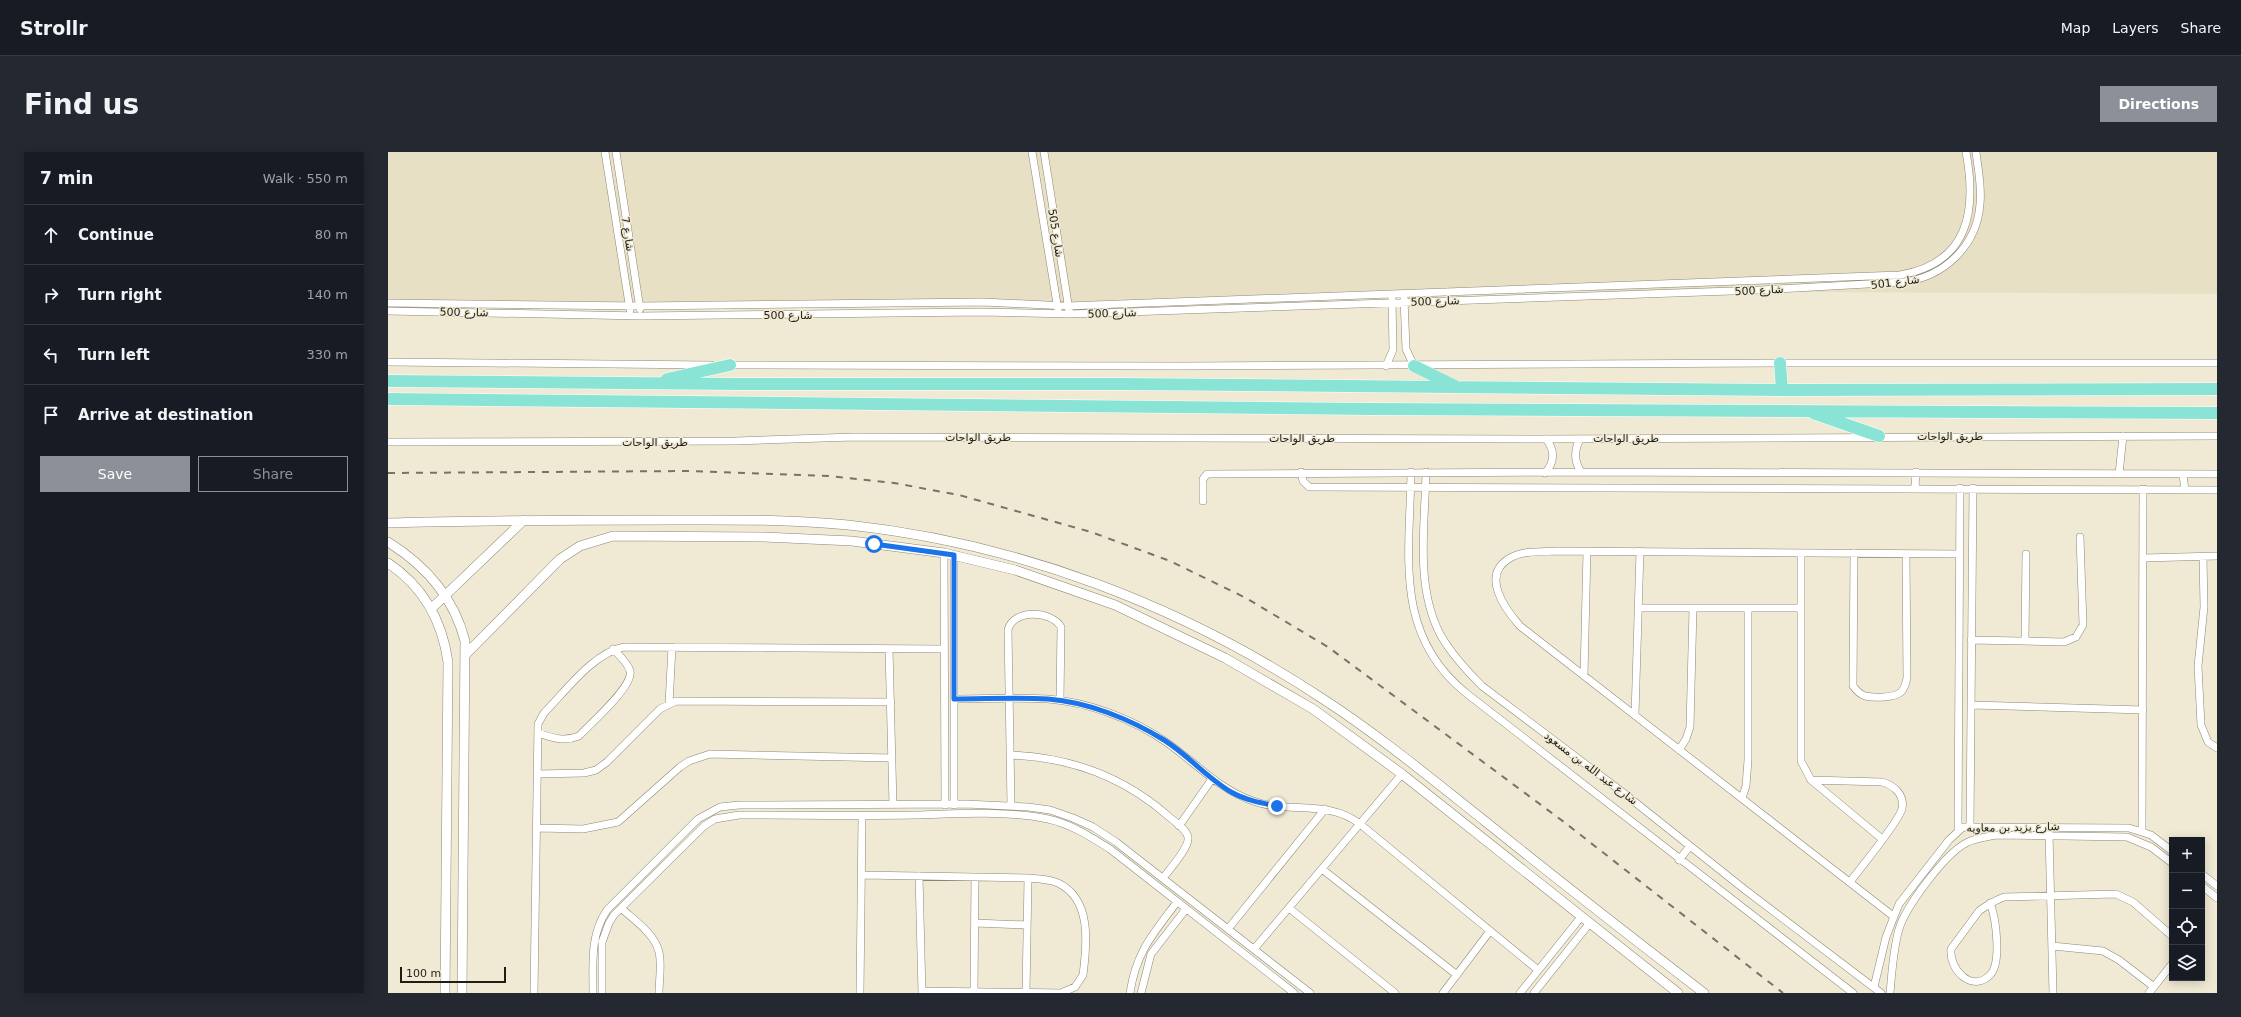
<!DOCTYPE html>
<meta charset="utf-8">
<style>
:root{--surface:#171b24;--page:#242831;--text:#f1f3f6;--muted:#9ea1a6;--line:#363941;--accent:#8c9099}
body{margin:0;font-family:"DejaVu Sans","Noto Sans Arabic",sans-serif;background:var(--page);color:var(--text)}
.controls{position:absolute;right:12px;bottom:12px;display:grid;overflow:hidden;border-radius:0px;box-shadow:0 2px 10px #0003}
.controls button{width:36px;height:36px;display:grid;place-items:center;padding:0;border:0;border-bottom:1px solid var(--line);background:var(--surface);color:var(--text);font:20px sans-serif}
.scale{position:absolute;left:12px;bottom:10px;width:106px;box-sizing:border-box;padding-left:4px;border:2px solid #1f1d16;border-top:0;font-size:11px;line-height:14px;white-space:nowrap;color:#1f1d16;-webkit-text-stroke:3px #f0ead5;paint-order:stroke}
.stop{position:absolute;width:12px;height:12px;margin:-9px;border:3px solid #1a73e8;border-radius:50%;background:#fff}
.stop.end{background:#1a73e8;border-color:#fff;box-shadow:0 1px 4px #0008}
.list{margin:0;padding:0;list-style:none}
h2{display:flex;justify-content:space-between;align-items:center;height:52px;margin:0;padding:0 16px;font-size:17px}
h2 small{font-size:13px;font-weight:400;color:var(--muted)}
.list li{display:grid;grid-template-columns:26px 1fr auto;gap:12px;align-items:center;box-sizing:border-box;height:60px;padding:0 16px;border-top:1px solid var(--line)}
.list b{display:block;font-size:15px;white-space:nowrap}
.list em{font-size:13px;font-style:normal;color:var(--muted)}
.actions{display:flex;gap:8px;padding:12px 16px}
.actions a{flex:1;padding:9px 0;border:1px solid var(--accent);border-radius:0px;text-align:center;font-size:14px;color:var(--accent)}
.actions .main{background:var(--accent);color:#fff}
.icon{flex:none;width:22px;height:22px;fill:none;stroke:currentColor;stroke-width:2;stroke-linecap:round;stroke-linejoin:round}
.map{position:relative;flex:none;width:1829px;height:841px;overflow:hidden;border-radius:0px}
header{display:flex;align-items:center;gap:24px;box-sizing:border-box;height:56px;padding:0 20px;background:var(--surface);border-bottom:1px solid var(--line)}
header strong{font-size:19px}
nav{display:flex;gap:22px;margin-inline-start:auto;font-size:14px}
.intro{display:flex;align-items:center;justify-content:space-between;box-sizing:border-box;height:96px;padding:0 24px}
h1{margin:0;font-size:28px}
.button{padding:10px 18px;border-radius:0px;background:var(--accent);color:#fff;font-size:14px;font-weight:700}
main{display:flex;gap:24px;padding:0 24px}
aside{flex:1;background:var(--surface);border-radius:0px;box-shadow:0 2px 10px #0003}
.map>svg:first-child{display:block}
.built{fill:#e8e0c4}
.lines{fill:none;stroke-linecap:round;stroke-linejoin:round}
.minor-casing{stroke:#8c8774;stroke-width:8}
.tertiary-casing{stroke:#8c8774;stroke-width:10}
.trunk-casing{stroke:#fff;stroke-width:13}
.minor{stroke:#fff;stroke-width:7}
.tertiary{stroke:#fff;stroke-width:9}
.trunk{stroke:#8ae4d6;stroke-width:12}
.rail{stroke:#777467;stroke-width:2;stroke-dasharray:7 7;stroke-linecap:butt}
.route{stroke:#1a73e8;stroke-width:5}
.labels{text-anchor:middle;stroke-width:3;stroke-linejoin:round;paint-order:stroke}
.street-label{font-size:11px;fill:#1f1d16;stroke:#f0ead5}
</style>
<header>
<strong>Strollr</strong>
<nav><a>Map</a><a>Layers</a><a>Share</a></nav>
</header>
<div class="intro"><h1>Find us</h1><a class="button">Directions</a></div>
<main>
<aside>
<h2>7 min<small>Walk · 550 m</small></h2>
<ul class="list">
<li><svg class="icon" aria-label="ahead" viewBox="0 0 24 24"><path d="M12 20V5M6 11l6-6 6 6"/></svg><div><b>Continue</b></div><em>80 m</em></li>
<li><svg class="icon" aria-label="right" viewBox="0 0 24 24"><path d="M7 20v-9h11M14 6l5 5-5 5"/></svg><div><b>Turn right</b></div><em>140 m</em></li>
<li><svg class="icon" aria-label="left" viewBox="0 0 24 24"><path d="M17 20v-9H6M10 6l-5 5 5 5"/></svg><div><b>Turn left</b></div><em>330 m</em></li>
<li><svg class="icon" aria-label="arrive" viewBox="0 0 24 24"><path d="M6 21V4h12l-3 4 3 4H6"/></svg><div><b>Arrive at destination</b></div></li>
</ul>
<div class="actions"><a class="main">Save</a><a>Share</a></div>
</aside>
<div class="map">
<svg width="1829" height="841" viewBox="0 0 1829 841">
<rect width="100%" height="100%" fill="#f0ead5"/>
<path class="built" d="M 0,0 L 1829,0 L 1829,142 L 1001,138 L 684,150 L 0,157 Z"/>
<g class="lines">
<g class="minor-casing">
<path id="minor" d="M 217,0 L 242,158
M 228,0 L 252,157
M 644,0 L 670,158
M 656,0 L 681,158
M 1016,146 L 1018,197 L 1026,214
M 0,151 L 252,154 L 595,150 L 679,154 L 1512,123 C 1581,111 1589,59 1578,0
M 0,159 L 253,164 L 593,160 L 682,162 L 1372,138 L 1515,130 C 1556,125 1589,94 1592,52 C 1594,35 1590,17 1588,0
M 0,210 L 323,213
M 339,213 L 795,214 L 1392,211 L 1829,211
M 998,214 L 1005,198 L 1004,147
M 1192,287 C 1186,298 1186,309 1193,320
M 0,290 L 348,289 L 466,285 L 1158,287 L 1829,284
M 913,320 L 915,329 L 921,335 L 1829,338
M 1023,320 C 1022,402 1005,482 1078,541 L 1465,841
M 1038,320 C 1037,372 1027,434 1052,482 C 1063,502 1078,518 1094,534 L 1233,639 L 1356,737 L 1493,841
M 1157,321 C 1167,310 1167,298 1158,287
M 1731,322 L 1735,284
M 1795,323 L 1797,338
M 1527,336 L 1528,320
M 815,349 L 815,327 L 819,322 L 1193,320 L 1829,322
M 556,401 L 557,653
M 1413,401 L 1413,609 L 1423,628 L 1494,687
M 1466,401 L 1465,534 C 1468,538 1471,542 1477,544 C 1486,546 1506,546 1513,540 C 1517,536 1518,531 1519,526 L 1518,402
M 566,403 L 566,653
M 1815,405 L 1816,455 L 1810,514 L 1813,573 L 1820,590 L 1829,596
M 1755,406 L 1829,404
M 1250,456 L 1413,456
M 1583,488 L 1676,490 L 1688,485 L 1695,473 L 1692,385
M 1637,489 L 1638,402
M 501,497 L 505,653
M 1196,523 L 1199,399
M 566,547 C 597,547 629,545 660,547 C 700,550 745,567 778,590 C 807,610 830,637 865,649 C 900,662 940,647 972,672 L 1150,818
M 281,552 L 284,495
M 1583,553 L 1755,558
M 1247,563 L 1252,399
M 150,581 C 165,586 176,590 191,584 C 202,572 246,534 242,519 C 240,511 231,503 225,497
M 1291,598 L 1298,587 L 1302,575 L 1305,456
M 622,603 C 681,605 734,624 779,663 C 785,669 798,676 800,685 C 802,695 781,718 775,726
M 149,622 L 196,621 L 208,618 L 219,610 L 272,557 L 288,549 L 503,550
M 1423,628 L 1494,630 C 1505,633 1517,642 1514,657 C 1510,671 1473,715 1462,730
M 1354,646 L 1358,634 L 1360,608 L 1360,456
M 623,654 L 620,478 C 625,457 663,458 673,475 L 672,548
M 791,674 L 824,627
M 1582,674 L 1585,336
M 149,676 L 195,677 L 230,670 L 292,615 L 301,609 L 322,602 L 504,606
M 1570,677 L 1572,336
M 1754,679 L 1755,337
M 1661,681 L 1665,841
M 1291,708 L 1302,694
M 934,717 L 1069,823
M 1814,722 L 1829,734
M 473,723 L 640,726 C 650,727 661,727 670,731 C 704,747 699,792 695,823 L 687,835 L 673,841 L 534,839
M 531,724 L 534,841
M 1814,734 L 1829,746
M 1602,751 C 1608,766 1614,811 1602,823 C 1584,841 1561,818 1563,797 L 1591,759 C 1599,753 1606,749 1616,745 L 1728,742 L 1745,750 L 1784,784
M 233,756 C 246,768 267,782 271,800 C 274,813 271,828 271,841
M 901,756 L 1007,841
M 1505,764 L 1132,474 C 1117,457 1092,423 1122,406 C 1135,398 1155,400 1170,399 L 1572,402
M 587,771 L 639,773
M 840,777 L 937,657
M 1664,794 L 1715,799 L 1731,808 L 1766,835
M 866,797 L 1014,622
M 1486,835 L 1498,785 L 1511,752 L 1561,688 L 1575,675 L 1741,676 L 1763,683 L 1784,699
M 586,839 L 587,725
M 146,841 L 150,572 L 156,561 C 178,539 205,501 236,495 L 556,497
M 205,841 C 205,811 202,783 219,758 L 310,667 L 332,655 L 351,653 L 578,652 L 640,655 L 662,658 L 685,666 L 705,675 L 728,690 L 922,841
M 214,841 L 214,790 L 221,771 L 226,763 L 316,674 L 327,667 L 351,663 C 410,663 469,664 527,663 C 570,662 617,658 660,667 C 683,672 703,685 722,697 L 906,841
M 472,841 L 474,664
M 638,841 L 640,726
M 742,841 C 748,800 765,782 789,750
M 753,841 L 763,802 L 798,757
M 1055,841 L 1102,779
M 1132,841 L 1193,765
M 1146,841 L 1201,772
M 1502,841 C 1504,820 1505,798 1511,777 C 1518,754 1557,702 1578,691 C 1587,686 1598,685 1608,683 L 1739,685 L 1763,695 L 1784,711
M 1761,841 L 1784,812"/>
</g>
<g class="tertiary-casing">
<path id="tertiary" d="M 0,371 C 95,368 190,368 285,368 C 343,368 402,367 460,373 C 629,391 793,453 935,547 C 992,584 1045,628 1098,670 C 1170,728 1243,785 1316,841
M 0,390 C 37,413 66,446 77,489 L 74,841
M 0,411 C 36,435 54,468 60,510 L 57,841
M 44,456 L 136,368
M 78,502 L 172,407 L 192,394 L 225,384 L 376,385 L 464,389 L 556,401 L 627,418 L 727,453 L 837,506 L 925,557 L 1014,622 L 1290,841"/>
</g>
<g class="trunk-casing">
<path id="trunk" d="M 1392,211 L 1394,238
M 1026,214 L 1067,234
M 279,227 L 342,213
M 0,229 L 350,232 L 734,232 L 1394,238 L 1829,237
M 0,247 L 983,257 L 1829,261
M 1425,261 L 1491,284"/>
</g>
<use href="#minor" class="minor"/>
<use href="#tertiary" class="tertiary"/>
<use href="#trunk" class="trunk"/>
<path class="rail" d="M 0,321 L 299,319 L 441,324 L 506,331 L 571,343 L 703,380 L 782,409 L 858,446 L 940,495 L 1176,670 L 1395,841"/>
</g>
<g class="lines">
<path class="route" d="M 486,392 L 566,403 L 566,547 C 597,547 629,545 660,547 C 700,550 742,567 776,588 C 800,603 818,625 843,640 C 857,648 873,651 889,654"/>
</g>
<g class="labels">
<g class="street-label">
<text transform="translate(668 81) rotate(81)" y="4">شارع 505</text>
<text transform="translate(240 82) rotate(81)" y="4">شارع 7</text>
<text transform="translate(1507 130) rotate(-7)" y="4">شارع 501</text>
<text transform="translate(1371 138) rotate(-3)" y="4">شارع 500</text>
<text transform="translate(1047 149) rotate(-2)" y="4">شارع 500</text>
<text transform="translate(76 160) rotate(1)" y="4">شارع 500</text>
<text transform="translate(724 161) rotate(-2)" y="4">شارع 500</text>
<text x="400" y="167">شارع 500</text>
<text x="1562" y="288">طريق الواحات</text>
<text x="590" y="289">طريق الواحات</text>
<text x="914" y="290">طريق الواحات</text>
<text x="1238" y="290">طريق الواحات</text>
<text x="267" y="294">طريق الواحات</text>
<text transform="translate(1203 616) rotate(37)" y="4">شارع عبد الله بن مسعود</text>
<text transform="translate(1625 675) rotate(-1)" y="4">شارع يزيد بن معاويه</text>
</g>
</g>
</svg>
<div class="controls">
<button>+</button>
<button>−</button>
<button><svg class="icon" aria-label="locate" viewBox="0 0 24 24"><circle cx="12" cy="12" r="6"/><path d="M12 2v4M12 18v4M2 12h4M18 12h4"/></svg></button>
<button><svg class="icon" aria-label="layers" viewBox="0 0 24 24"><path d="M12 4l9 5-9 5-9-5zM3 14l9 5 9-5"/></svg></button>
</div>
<div class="scale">100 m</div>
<div class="stop" style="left:486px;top:392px"></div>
<div class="stop end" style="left:889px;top:654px"></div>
</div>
</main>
